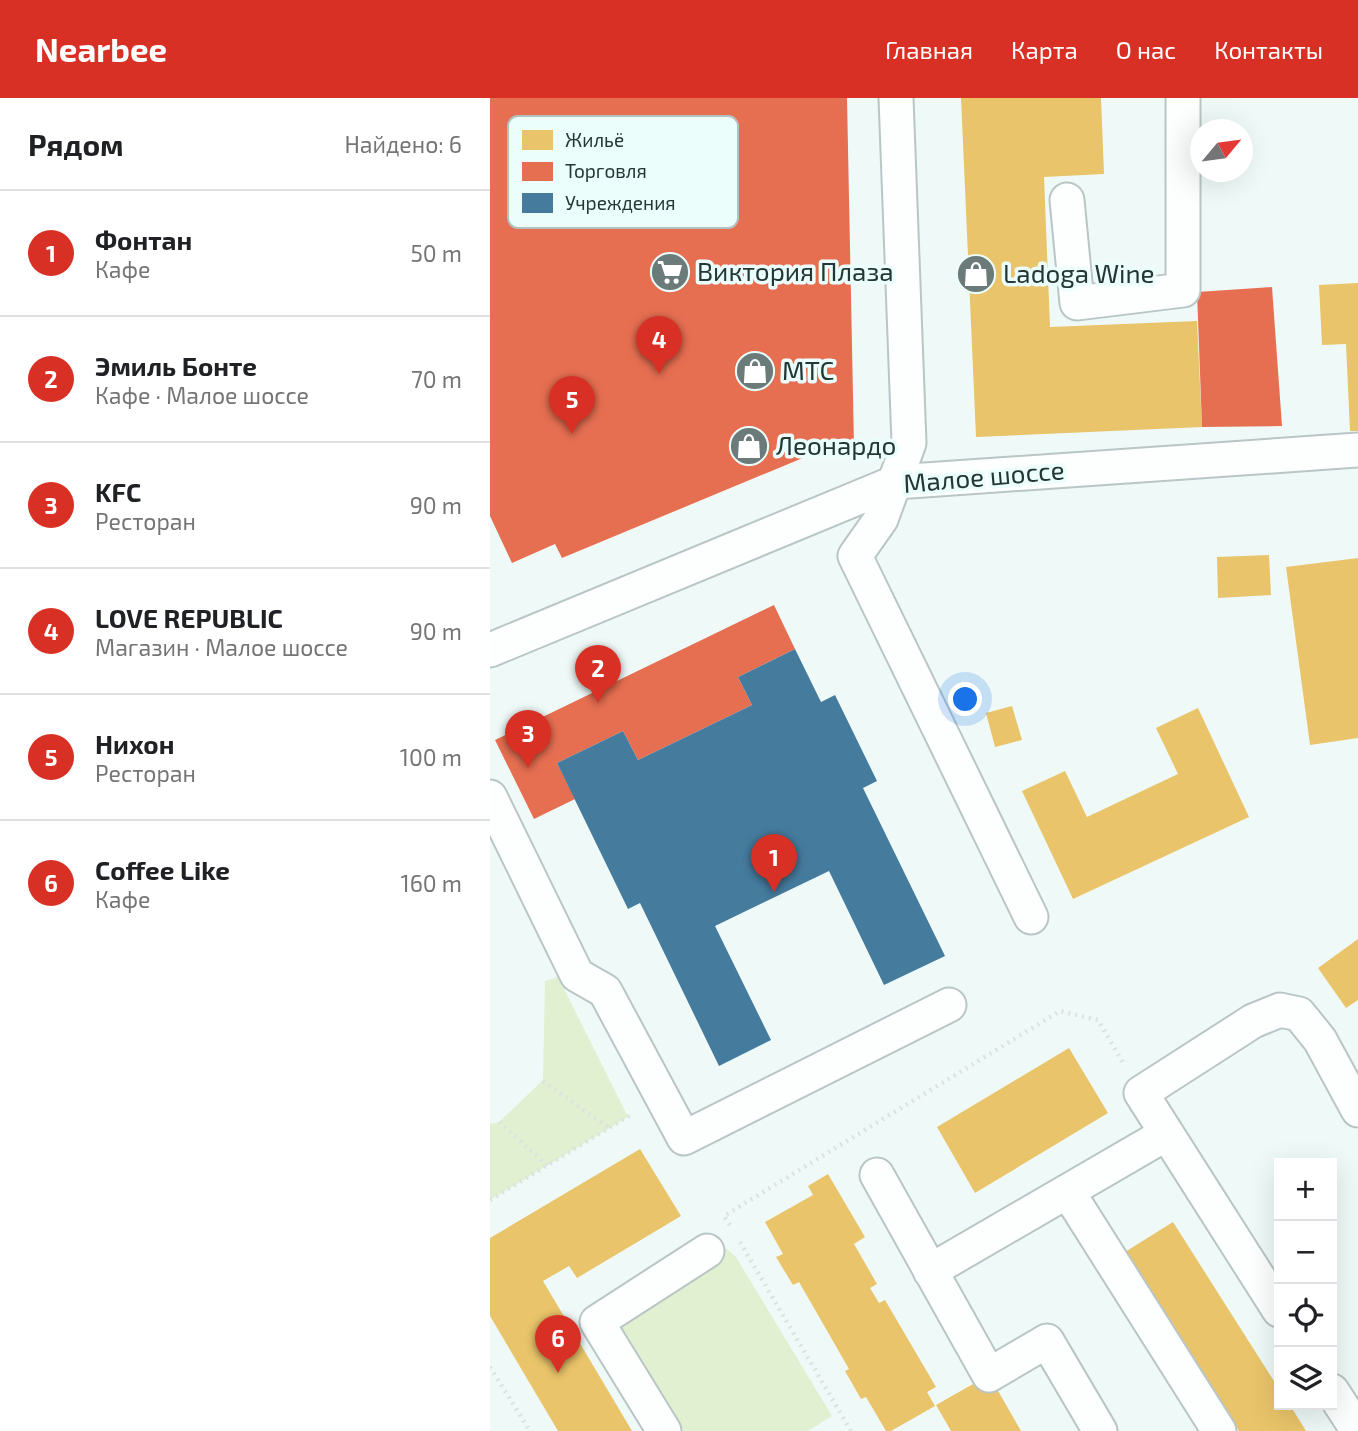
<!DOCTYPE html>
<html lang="ru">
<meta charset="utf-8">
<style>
:root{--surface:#fff;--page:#f6f6f6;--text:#202124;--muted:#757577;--line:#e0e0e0;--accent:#d93025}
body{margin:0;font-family:"Exo 2",sans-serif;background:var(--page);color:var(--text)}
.controls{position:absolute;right:21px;bottom:21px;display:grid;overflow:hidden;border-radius:0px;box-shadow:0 7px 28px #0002}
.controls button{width:63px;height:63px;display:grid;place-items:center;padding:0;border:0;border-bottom:2px solid var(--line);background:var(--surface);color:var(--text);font:35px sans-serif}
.compass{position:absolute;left:700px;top:21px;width:63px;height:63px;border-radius:50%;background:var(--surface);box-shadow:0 7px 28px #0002;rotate:61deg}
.you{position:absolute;left:476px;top:602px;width:24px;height:24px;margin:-18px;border:5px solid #fff;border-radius:50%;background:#1a73e8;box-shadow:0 0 0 10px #1a73e833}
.badge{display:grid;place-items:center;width:46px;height:46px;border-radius:50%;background:var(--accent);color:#fff;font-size:23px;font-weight:700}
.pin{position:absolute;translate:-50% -58px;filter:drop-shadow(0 2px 4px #0008)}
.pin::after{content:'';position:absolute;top:37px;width:24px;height:21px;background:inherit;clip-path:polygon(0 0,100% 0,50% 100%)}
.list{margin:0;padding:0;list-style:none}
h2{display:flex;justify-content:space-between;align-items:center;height:91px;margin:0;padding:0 28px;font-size:30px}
h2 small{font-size:23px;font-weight:400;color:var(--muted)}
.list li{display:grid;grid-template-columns:46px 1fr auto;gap:21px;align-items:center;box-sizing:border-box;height:126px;padding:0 28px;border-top:2px solid var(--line)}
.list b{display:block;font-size:26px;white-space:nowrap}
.list p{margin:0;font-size:23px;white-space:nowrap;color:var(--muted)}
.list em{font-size:23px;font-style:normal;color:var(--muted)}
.icon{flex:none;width:38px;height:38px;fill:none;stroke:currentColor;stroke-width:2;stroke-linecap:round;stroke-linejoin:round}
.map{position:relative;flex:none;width:868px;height:1333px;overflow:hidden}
header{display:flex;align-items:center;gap:42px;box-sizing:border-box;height:98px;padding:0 35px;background:var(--accent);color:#fff}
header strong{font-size:33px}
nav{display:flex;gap:38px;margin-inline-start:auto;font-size:24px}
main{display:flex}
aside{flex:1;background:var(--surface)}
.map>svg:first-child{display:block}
.green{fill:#e1f0d0}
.homes{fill:#e9c46a}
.shops{fill:#e76f51}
.public{fill:#457b9d}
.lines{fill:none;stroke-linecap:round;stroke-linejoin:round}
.minor-casing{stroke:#b9c6c5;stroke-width:37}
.path{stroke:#dde1e1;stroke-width:4.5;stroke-dasharray:2 5;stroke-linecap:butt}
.minor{stroke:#fdfefe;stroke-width:33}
.labels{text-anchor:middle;stroke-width:7;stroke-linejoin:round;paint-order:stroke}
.poi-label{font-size:26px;fill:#243735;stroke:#ebfefc;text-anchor:start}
.street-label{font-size:26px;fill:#243735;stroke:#ebfefc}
.key{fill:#ebfefc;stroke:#afc2c0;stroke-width:2}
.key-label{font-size:19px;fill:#243735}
</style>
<header>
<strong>Nearbee</strong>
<nav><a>Главная</a><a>Карта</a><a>О нас</a><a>Контакты</a></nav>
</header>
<main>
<aside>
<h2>Рядом<small>Найдено: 6</small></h2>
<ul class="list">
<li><span class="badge">1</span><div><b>Фонтан</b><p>Кафе</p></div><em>50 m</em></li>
<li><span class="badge">2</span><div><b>Эмиль Бонте</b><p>Кафе · Малое шоссе</p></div><em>70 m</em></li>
<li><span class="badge">3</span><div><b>KFC</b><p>Ресторан</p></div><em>90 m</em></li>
<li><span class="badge">4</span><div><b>LOVE REPUBLIC</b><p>Магазин · Малое шоссе</p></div><em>90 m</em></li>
<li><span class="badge">5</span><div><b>Нихон</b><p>Ресторан</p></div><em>100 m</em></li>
<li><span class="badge">6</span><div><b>Coffee Like</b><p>Кафе</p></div><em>160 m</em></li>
</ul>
</aside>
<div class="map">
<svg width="868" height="1333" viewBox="0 0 868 1333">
<rect width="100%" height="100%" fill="#effaf8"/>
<path class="green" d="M 68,879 L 138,1019 L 0,1102 L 0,1026 L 9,1024 L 53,982 L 55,883 Z
M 237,1151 L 246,1159 L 342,1318 L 318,1333 L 174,1333 L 107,1224 L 225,1152 Z"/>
<path class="homes" d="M 471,0 L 611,0 L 614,76 L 554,79 L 560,229 L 707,223 L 712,329 L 486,339 Z
M 868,185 L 868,333 L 860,333 L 856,246 L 832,247 L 829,187 Z
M 779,457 L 781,497 L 728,500 L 727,459 Z
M 868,460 L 868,640 L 820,647 L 796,469 Z
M 522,608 L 532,642 L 505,649 L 496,615 Z
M 708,610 L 759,719 L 583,801 L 532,693 L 575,673 L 597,719 L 688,676 L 666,630 Z
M 868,841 L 868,902 L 856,910 L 828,870 Z
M 579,950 L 618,1015 L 485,1095 L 447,1029 Z
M 150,1051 L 191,1118 L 87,1180 L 79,1168 L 53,1183 L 142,1333 L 68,1333 L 0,1218 L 0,1140 Z
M 338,1076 L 375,1139 L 364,1146 L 387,1186 L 380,1190 L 389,1205 L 395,1202 L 446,1289 L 437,1294 L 445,1308 L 401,1333 L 396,1333 L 376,1299 L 371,1301 L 355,1273 L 359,1271 L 309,1184 L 303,1187 L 286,1159 L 293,1156 L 275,1124 L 323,1097 L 318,1088 Z
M 683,1124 L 789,1291 L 789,1307 L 800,1307 L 816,1333 L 749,1333 L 635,1154 Z
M 499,1277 L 531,1333 L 461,1333 L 446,1307 Z"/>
<path class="shops" d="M 0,0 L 357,0 L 364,347 L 344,347 L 72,460 L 65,446 L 22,465 L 0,418 Z
M 782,189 L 792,328 L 712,329 L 707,194 Z
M 284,507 L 305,551 L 248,579 L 262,607 L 148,662 L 133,633 L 67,665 L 85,701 L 44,721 L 5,642 Z"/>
<path class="public" d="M 305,551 L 331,604 L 345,597 L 387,683 L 373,690 L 455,858 L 394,887 L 339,773 L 225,828 L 281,942 L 229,968 L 150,805 L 138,811 L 67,665 L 133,633 L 148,662 L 262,607 L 248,579 Z"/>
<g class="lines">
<g class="minor-casing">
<path id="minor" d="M 406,0 L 419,345 L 391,421 L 365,458 L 541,819
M 577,102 L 587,205 L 693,192 L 693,0
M 0,552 L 406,384 L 868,352
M 0,699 L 87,877 L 115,893 L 194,1040 L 459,907
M 387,1077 L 499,1277 L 557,1243 L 610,1333
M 578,1094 L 729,1333
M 440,1173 L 676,1036
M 789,1212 L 651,995 L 763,923 L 790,912 L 809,916 L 830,942 L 868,1012
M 842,1293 L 868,1333
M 174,1333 L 107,1224 L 217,1153"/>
</g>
<path class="path" d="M 53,983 L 119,1030
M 9,1024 L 57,1067
M 0,1102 L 144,1015
M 240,1127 L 234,1118 L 570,913 L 608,922 L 635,968
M 250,1144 L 361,1333
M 0,1269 L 40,1333"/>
<use href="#minor" class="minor"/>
</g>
<defs>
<g id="supermarket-disc" transform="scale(2.0125)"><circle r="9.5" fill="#6b7b79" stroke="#ebfefc"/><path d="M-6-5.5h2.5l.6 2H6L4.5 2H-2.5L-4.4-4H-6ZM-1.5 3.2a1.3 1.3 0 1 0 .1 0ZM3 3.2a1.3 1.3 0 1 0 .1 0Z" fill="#fff"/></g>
<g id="shop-disc" transform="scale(2.0125)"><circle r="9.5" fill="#6b7b79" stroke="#ebfefc"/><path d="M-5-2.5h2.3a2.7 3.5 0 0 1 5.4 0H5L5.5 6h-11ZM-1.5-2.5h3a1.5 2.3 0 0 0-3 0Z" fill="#fff"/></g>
</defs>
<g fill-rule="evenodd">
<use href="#supermarket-disc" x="180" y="174"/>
<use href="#shop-disc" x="486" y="176"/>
<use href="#shop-disc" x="265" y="273"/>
<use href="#shop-disc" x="259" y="348"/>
</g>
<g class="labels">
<g class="poi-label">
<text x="207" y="183">Виктория Плаза</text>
<text x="513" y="185">Ladoga Wine</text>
<text x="292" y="282">МТС</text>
<text x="286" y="357">Леонардо</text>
</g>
<g class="street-label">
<text transform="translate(494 379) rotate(-5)" y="9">Малое шоссе</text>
</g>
</g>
<rect x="18" y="18" width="230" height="112" rx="10" class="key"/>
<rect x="32" y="32" width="31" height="20" fill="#e9c46a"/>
<rect x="32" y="64" width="31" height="19" fill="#e76f51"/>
<rect x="32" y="95" width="31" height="20" fill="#457b9d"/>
<g class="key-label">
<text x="75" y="49">Жильё</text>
<text x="75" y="80">Торговля</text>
<text x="75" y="112">Учреждения</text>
</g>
</svg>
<div class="controls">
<button>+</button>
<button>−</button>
<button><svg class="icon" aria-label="locate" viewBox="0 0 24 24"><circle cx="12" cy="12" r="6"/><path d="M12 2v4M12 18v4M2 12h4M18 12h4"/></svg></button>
<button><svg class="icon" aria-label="layers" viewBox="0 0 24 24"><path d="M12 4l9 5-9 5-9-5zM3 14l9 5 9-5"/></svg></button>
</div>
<svg class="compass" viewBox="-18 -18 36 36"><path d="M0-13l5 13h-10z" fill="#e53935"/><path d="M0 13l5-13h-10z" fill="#757577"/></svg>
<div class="you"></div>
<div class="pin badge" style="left:284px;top:794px">1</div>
<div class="pin badge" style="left:108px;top:605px">2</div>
<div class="pin badge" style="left:38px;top:670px">3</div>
<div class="pin badge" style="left:169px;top:276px">4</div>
<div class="pin badge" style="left:82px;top:336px">5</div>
<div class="pin badge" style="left:68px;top:1275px">6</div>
</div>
</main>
